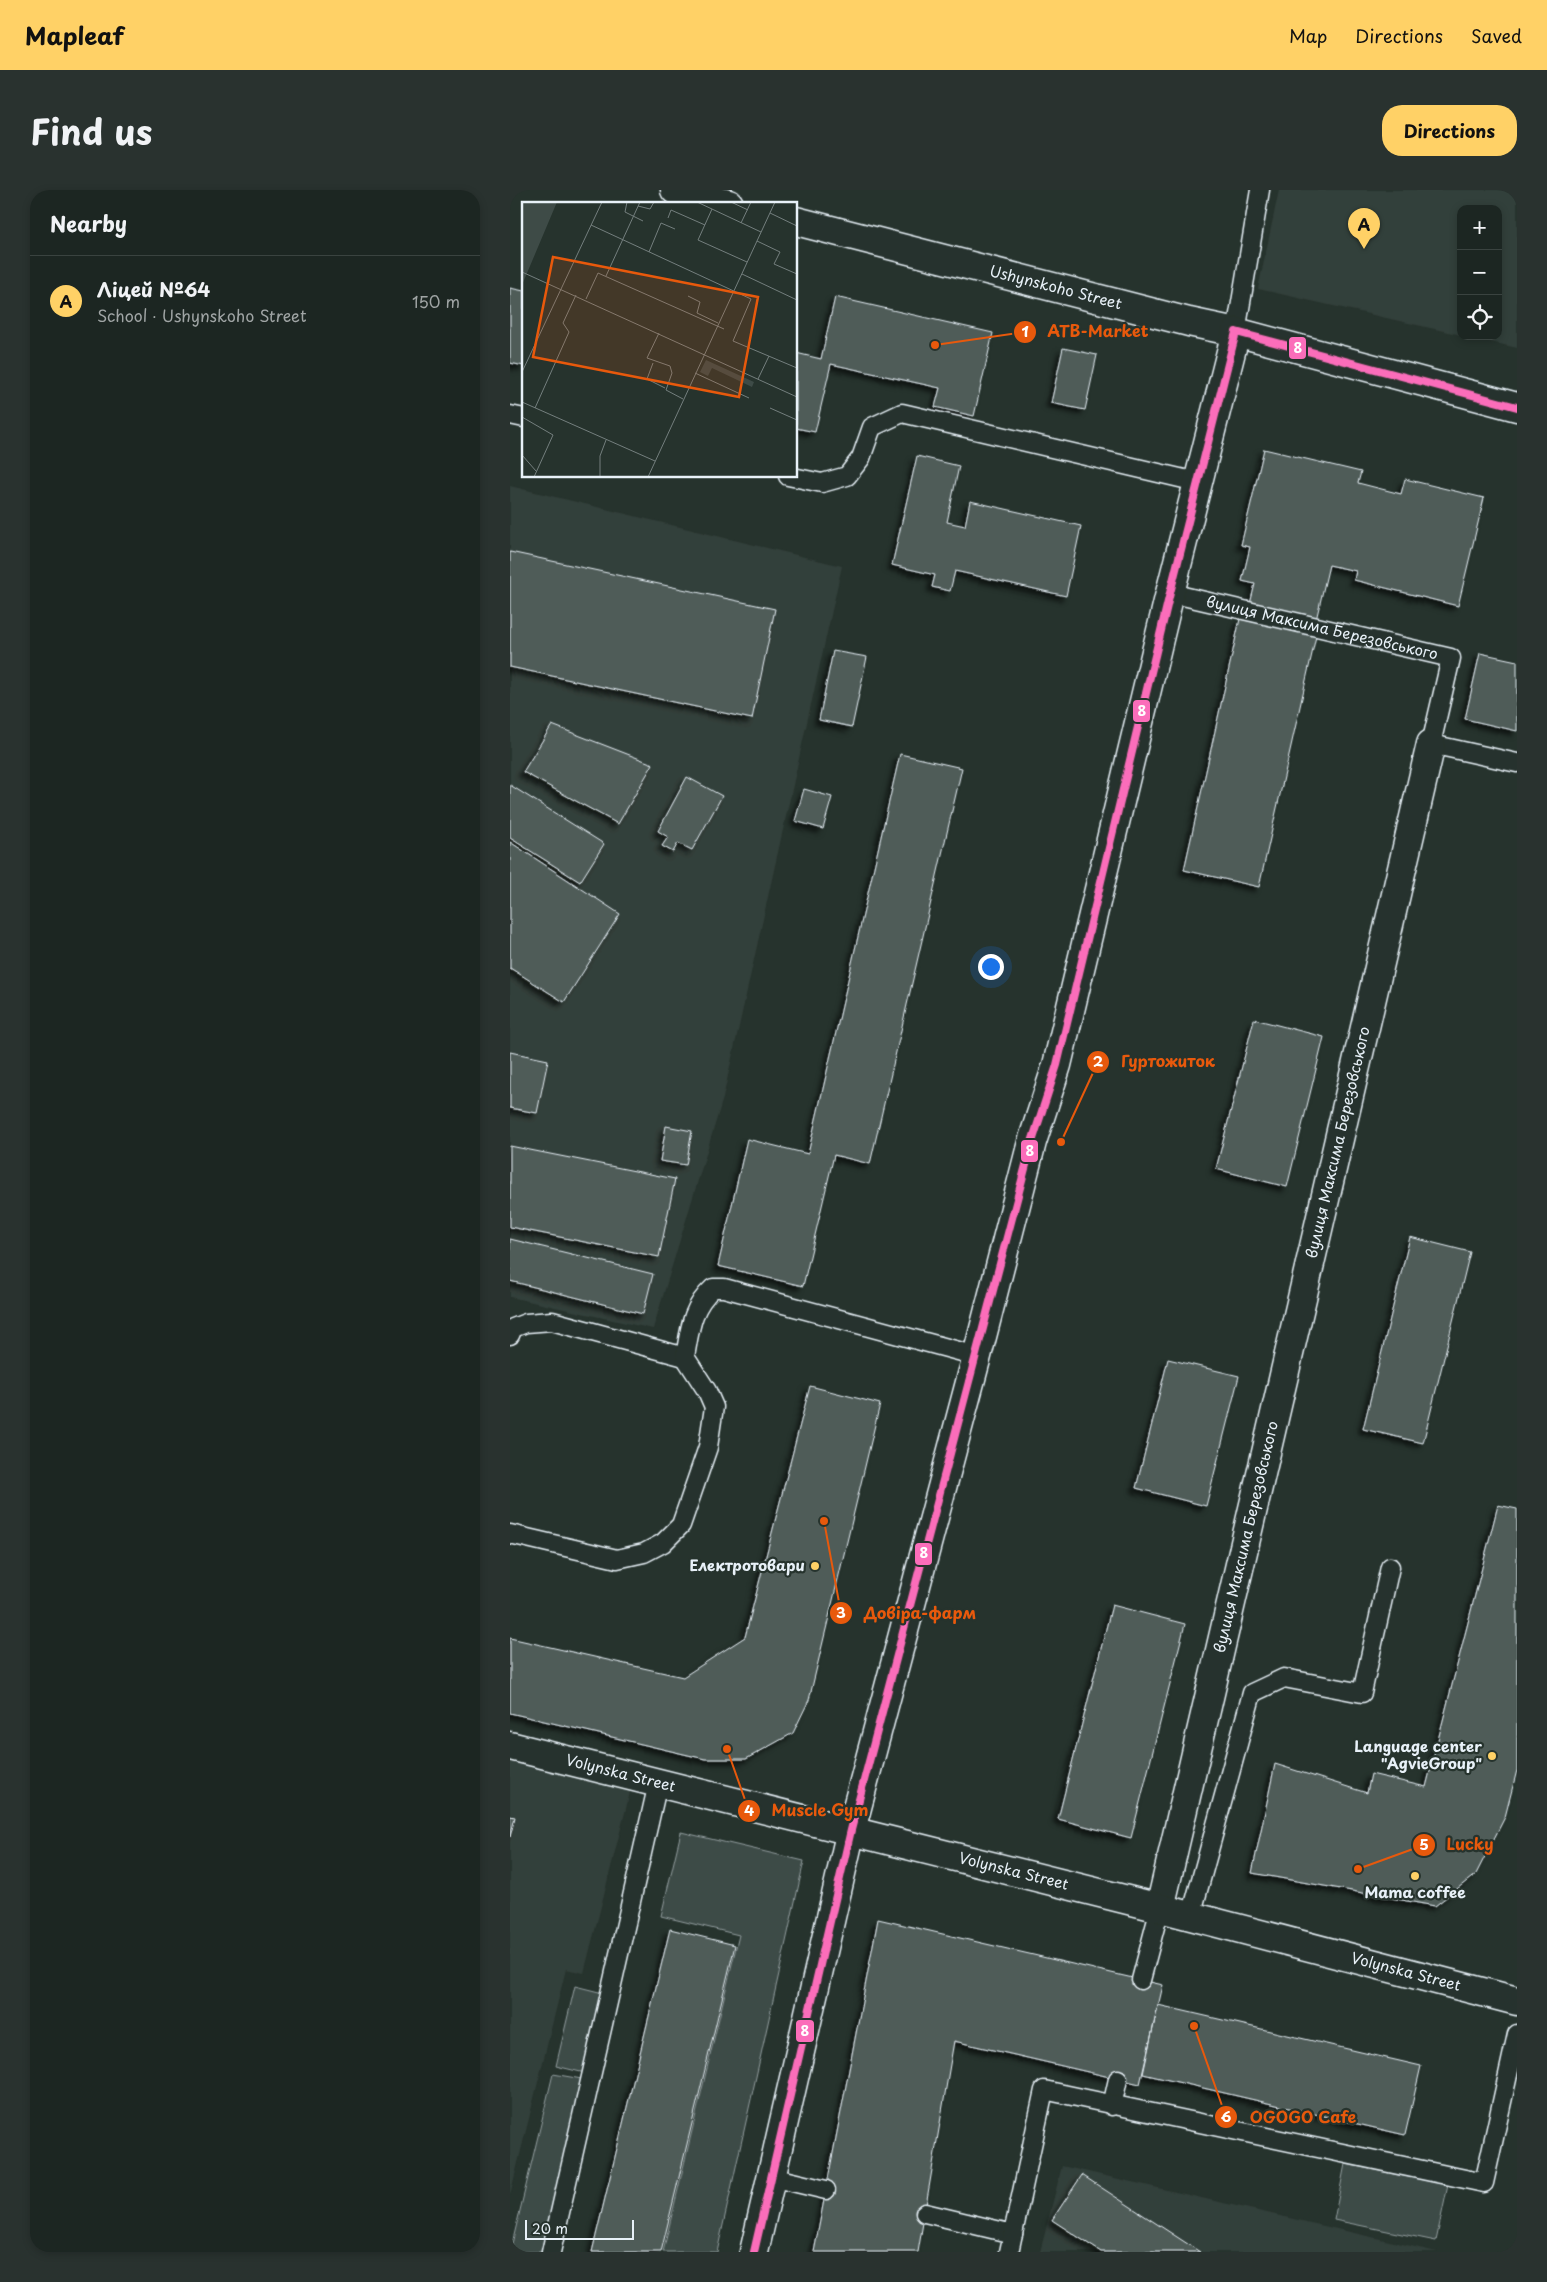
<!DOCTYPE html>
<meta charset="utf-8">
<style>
:root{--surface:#1c2622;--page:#29322f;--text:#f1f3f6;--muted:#a0a5a5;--line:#3a4340;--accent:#ffd166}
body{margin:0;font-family:"Playpen Sans",sans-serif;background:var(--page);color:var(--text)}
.controls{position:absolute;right:15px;top:15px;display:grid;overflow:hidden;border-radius:10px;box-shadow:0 2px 8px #0003}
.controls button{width:45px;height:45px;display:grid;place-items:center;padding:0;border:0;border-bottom:1px solid var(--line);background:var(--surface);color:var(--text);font:25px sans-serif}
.scale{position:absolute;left:15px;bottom:12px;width:109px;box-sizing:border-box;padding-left:5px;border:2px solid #e8f1f8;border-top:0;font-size:14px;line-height:18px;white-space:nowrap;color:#e8f1f8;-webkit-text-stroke:4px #26332d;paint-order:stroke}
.you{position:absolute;left:480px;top:776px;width:18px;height:18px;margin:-12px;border:4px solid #fff;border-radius:50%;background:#1a73e8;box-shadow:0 0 0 8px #1a73e833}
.badge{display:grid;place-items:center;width:32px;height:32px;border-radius:50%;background:var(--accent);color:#111;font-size:16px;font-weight:700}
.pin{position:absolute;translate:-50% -41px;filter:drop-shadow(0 1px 2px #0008)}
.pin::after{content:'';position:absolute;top:26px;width:18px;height:15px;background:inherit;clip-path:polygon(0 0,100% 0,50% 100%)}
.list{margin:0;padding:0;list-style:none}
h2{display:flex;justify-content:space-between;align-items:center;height:65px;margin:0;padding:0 20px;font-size:21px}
h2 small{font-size:16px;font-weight:400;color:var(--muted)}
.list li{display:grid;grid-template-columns:32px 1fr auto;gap:15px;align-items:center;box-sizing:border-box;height:90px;padding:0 20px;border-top:1px solid var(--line)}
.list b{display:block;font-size:19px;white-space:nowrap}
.list p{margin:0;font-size:16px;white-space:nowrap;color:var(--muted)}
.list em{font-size:16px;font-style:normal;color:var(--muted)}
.icon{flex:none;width:28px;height:28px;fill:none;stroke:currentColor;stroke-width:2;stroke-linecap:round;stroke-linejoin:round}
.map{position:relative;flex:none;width:1007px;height:2062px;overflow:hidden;border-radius:20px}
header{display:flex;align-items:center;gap:30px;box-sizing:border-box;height:70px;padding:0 25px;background:var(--accent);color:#111}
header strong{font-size:24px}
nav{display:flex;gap:28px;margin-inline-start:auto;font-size:18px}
.intro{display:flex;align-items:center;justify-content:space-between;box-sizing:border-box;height:120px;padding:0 30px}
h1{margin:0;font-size:35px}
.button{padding:12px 22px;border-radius:20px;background:var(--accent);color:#111;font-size:18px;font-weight:700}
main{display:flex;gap:30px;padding:0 30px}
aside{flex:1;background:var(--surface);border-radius:20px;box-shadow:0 2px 8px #0003}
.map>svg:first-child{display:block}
.built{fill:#333f3a}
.green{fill:#3e4b47;stroke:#939ea0}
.building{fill:#505c59;stroke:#e8f1f8;filter:url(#shadow)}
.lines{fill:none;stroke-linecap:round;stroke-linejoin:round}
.lane-casing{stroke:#e8f1f8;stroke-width:21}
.street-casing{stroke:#e8f1f8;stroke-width:31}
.secondary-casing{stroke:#e8f1f8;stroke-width:31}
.lane{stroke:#26332d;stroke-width:18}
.street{stroke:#26332d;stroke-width:28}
.secondary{stroke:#26332d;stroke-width:28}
.bus-1-casing{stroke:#26332d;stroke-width:11}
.bus-1{stroke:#fb6dba;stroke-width:8}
.poi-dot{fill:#ffd166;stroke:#26332d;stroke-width:2}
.labels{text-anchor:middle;stroke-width:4.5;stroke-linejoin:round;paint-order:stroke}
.street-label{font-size:15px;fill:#e8f1f8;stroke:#26332d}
.poi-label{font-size:15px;font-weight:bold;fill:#e8f1f8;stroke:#26332d;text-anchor:end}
.inset-road{fill:none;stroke:#747f7e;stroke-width:1}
.view{fill:#e8590c;fill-opacity:0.15;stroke:#e8590c;stroke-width:2.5}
.inset-edge{fill:none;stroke:#e8f1f8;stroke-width:2.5}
.leader{fill:none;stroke:#e8590c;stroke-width:2}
.callout-dot{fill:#e8590c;stroke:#26332d;stroke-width:2}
.mark-label{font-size:15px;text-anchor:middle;font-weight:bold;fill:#fff}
.callout-label{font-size:16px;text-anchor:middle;font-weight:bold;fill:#e8590c;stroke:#26332d;stroke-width:4.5;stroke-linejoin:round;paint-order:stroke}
.line-badge{stroke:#26332d;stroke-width:2}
.badge-label{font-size:14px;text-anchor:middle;font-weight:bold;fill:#fff}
</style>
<header>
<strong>Mapleaf</strong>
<nav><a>Map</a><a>Directions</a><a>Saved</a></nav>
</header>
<div class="intro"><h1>Find us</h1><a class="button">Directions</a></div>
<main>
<aside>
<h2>Nearby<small></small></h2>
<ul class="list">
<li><span class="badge">A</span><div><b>Ліцей №64</b><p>School · Ushynskoho Street</p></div><em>150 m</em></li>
</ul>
</aside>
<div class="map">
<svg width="1007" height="2062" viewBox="0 0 1007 2062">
<defs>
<filter id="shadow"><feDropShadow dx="-4.5" dy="4.5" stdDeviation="2.5" flood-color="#0009"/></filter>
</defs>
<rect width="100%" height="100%" fill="#26332d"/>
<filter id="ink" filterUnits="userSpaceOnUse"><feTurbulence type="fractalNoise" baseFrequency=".02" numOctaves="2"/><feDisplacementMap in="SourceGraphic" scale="10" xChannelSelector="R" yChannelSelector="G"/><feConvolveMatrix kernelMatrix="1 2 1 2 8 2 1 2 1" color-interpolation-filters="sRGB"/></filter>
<g filter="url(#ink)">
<path class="built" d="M 769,0 L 1007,0 L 1007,158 L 955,146 L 988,146 L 988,19 L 951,19 L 951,145 L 748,99 Z
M 0,296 L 332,376 L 213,908 L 143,1139 L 0,1107 Z
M 0,1556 L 124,1587 L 74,1783 L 56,1779 L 0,2005 Z
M 552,1976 L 927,2062 L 530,2062 Z"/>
<path class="green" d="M 171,1642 L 294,1671 L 207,2062 L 153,2062 L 229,1745 L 151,1726 Z
M 65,1796 L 93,1803 L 75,1883 L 46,1876 Z
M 43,1884 L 72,1889 L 31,2062 L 0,2062 Z
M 835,1974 L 938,1995 L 926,2051 L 824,2030 Z"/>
<path class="building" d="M 0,98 L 14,101 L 14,176 L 0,173 Z
M 325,107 L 483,143 L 464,226 L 425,217 L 430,198 L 321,174 L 305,242 L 286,238 L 286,163 L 311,169 Z
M 553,158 L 587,165 L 575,220 L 541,213 Z
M 754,259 L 851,282 L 848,293 L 891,304 L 895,289 L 974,308 L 948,416 L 844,390 L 846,381 L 819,375 L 806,430 L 740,414 L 745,394 L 732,391 L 740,357 L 731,355 Z
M 407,266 L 449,276 L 437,332 L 455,336 L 460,311 L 571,336 L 556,406 L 445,381 L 440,401 L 422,397 L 425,385 L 382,375 Z
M 0,362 L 265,419 L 242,529 L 0,477 Z
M 730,429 L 806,446 L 749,697 L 674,680 Z
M 323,461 L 357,467 L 342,537 L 309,530 Z
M 970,463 L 1007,471 L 1007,541 L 955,529 Z
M 42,535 L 143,574 L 108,634 L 13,582 Z
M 390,564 L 452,578 L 360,974 L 324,965 L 293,1096 L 208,1076 L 237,949 L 298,964 Z
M 177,587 L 212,606 L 182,660 L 168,653 L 163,662 L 152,656 L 158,647 L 148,641 Z
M 0,595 L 94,654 L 70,692 L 0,648 Z
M 294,599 L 322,607 L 313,639 L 285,631 Z
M 0,652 L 110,724 L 54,812 L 0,778 Z
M 744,829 L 814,847 L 777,997 L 706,979 Z
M 0,862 L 38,870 L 27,923 L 0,918 Z
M 156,936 L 182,941 L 176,975 L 150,971 Z
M 0,956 L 165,989 L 149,1067 L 0,1037 Z
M 900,1047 L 960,1062 L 913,1253 L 853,1239 Z
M 0,1049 L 143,1084 L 133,1124 L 0,1091 Z
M 658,1169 L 729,1186 L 696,1316 L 626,1298 Z
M 300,1196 L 370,1214 L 299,1510 L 283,1543 L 236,1569 L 195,1569 L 0,1523 L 0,1448 L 173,1487 L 235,1447 Z
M 988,1315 L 1007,1319 L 1007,1580 L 995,1627 L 966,1684 L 925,1716 L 742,1683 L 765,1574 L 857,1603 L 861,1584 L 916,1597 Z
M 602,1415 L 675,1434 L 621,1648 L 548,1629 Z
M 0,1626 L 5,1627 L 0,1647 Z
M 368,1729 L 653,1795 L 630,1894 L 444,1851 L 408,2062 L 304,2062 Z
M 160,1739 L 225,1755 L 151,2062 L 82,2062 Z
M 648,1815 L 911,1876 L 895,1945 L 633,1884 Z
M 572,1985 L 690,2062 L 591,2062 L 542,2030 Z"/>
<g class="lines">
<g class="lane-casing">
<g id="lane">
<path d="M 726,142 L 750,0"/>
<path d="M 0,225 L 14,228"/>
<path d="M 278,286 L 312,293 L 337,286 L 351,268 L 362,237 L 392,223 L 687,292"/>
<path id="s1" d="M 660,403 L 941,468 L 921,554 L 1007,573"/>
<path d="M 0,1145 L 3,1138 L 16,1133 L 42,1131 L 175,1167"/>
<path d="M 0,1344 L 107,1369 L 134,1363 L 153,1353 L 171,1335 L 198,1257 L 204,1217 L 197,1201 L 175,1167 C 180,1139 181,1118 203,1098 L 214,1098 L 467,1166"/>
<path d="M 681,1726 L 742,1503 L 774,1488 L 852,1503 L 880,1377"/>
<path d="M 631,1790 L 650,1718"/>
<path d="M 602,1916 L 608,1889"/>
<path d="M 261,1987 L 316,2000"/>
<path d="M 415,2023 L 503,2044"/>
<path d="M 41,2062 L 148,1593"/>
<path d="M 499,2062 L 534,1900 L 974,1993 L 1007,1844"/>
</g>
</g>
<g class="street-casing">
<g id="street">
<path d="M 165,0 L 219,14"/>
<path id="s2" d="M 286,31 L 679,132 L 726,142 L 1007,217"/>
<path id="s3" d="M 650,1718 L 921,554"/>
<path d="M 244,2062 L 341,1640 L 467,1166 L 522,952 L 547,875 L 660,403 L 726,142"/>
</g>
</g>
<g class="secondary-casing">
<g id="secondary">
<path id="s4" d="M 0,1556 L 650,1718 L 1007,1811"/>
</g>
</g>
<use href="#lane" class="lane"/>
<use href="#street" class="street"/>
<use href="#secondary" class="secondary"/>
<g class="bus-1-casing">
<path id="bus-1" d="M 244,2062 L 341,1640 L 522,952 L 547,875 L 660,403 L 726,142 L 1007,217"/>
</g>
<use href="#bus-1" class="bus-1"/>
</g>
</g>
<g class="poi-dot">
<circle cx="305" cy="1376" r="5"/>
<circle cx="982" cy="1566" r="5"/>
<circle cx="905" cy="1686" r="5"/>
</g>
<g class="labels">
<g class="street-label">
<text dy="5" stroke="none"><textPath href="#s2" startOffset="268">Ushynskoho Street</textPath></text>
<text dy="5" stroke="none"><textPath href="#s1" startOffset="156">вулиця Максима Березовського</textPath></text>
<text dy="5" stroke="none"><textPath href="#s3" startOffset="786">вулиця Максима Березовського</textPath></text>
<text dy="5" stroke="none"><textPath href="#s3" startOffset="381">вулиця Максима Березовського</textPath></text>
<text dy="5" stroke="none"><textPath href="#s4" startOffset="114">Volynska Street</textPath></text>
<text dy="5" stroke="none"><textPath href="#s4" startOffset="519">Volynska Street</textPath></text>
<text dy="5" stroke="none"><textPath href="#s4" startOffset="924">Volynska Street</textPath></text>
</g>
<g class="poi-label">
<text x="295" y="1381">Електротовари</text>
<text x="972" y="1562">Language center<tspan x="972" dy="17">"AgvieGroup"</tspan></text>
<text x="905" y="1708" text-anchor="middle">Mama coffee</text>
</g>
</g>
<g transform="translate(12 12)">
<rect width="275" height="275" fill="#26332d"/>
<path d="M 0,0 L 35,0 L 0,83 ZM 184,158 L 232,180 L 230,185 L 190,166 L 186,174 L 178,170 Z" fill="#3e4b47"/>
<path class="inset-road" d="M 105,0 L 103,10 L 121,19M 175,0 L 239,30M 209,0 L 226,8M 116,4 L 128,7 L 132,0M 190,7 L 176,38 L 225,60M 248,11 L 275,24M 146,16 L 149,8 L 183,23M 219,21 L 229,0M 69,23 L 229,97 L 211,139 L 275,166M 235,39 L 258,50 L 252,62 L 275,72M 127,50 L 139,21 L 153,27M 0,70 L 275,195M 220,72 L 275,98M 84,74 L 118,0M 166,94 L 178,100 L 175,111 L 196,121M 64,97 L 76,71 L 202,127M 137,131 L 125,156 L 148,164 L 150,171 L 144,188 L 161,197M 131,161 L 125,177 L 143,186M 0,170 L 80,0M 173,171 L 227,196M 236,177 L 247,154M 0,200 L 133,259M 13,206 L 47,130 L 41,121 L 54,93M 248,206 L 275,218M 0,215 L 31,233 L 12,275M 0,253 L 14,269M 78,275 L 78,254 L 84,238M 126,275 L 253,0"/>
<path class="view" d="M 31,55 L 236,95 L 217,195 L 11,155 Z"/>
<rect width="275" height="275" class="inset-edge"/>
</g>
<path class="leader" d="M425 155L515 142M551 952L588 872M314 1331L331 1423M217 1559L239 1621M848 1679L914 1655M684 1836L716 1927"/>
<g class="callout-dot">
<circle cx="425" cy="155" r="5"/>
<circle cx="551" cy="952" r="5"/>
<circle cx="314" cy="1331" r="5"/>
<circle cx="217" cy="1559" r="5"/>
<circle cx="848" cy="1679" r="5"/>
<circle cx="684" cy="1836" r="5"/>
<circle cx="515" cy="142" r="12"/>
<circle cx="588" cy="872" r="12"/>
<circle cx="331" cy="1423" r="12"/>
<circle cx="239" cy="1621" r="12"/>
<circle cx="914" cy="1655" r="12"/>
<circle cx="716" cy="1927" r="12"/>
</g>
<g class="mark-label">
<text x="515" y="147">1</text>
<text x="588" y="877">2</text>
<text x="331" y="1428">3</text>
<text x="239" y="1626">4</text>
<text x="914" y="1660">5</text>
<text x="716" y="1932">6</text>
</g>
<g class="callout-label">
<text x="588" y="147">ATB-Market</text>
<text x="658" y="877">Гуртожиток</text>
<text x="410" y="1429">Довіра-фарм</text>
<text x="310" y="1626">Muscle Gym</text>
<text x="960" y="1660">Lucky</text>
<text x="793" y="1933">OGOGO Cafe</text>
</g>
<g class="line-badge">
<rect x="778" y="146" width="19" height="24" rx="5" fill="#fb6dba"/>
<rect x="622" y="509" width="19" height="24" rx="5" fill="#fb6dba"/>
<rect x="510" y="949" width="19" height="24" rx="5" fill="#fb6dba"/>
<rect x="404" y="1352" width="19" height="24" rx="5" fill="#fb6dba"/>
<rect x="285" y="1829" width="20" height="24" rx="5" fill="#fb6dba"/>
</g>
<g class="badge-label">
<text x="788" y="163">8</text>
<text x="632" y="526">8</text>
<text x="520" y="966">8</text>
<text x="414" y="1368">8</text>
<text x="295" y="1846">8</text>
</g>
</svg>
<div class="controls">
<button>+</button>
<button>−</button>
<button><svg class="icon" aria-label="locate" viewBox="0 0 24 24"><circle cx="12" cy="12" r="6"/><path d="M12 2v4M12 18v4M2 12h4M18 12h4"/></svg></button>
</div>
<div class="scale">20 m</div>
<div class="you"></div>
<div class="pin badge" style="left:854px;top:59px">A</div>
</div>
</main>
